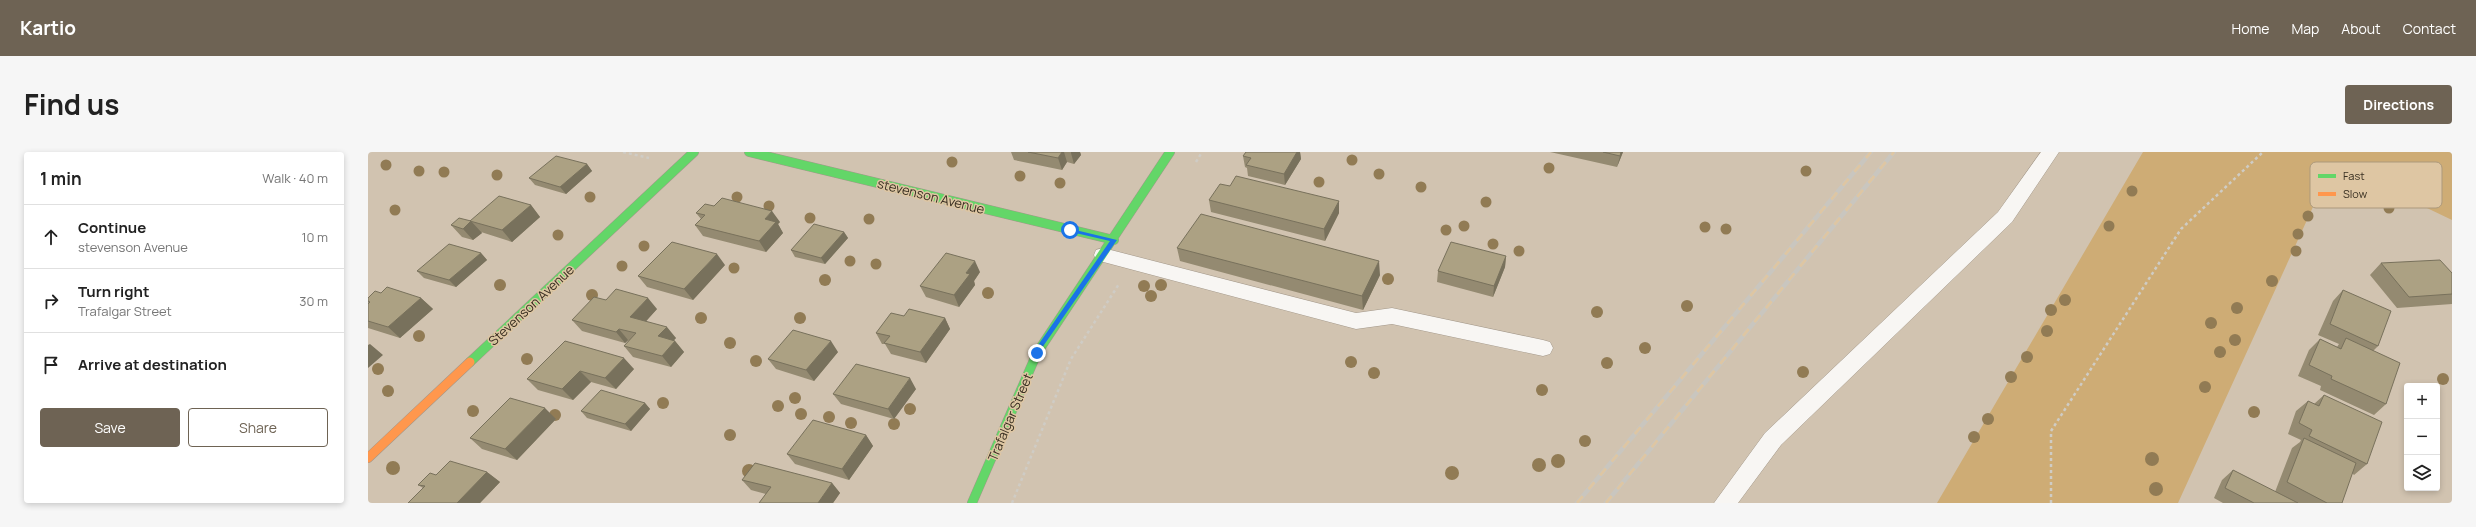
<!DOCTYPE html>
<meta charset="utf-8">
<style>
:root{--surface:#fff;--page:#f6f6f6;--text:#222;--muted:#767676;--line:#e0e0e0;--accent:#6e6354}
body{margin:0;font-family:Manrope,sans-serif;background:var(--page);color:var(--text)}
.controls{position:absolute;right:12px;bottom:12px;display:grid;overflow:hidden;border-radius:4px;box-shadow:0 2px 6px #0003}
.controls button{width:36px;height:36px;display:grid;place-items:center;padding:0;border:0;border-bottom:1px solid var(--line);background:var(--surface);color:var(--text);font:20px sans-serif}
.stop{position:absolute;width:12px;height:12px;margin:-9px;border:3px solid #1a73e8;border-radius:50%;background:#fff}
.stop.end{background:#1a73e8;border-color:#fff;box-shadow:0 1px 4px #0008}
.list{margin:0;padding:0;list-style:none}
h2{display:flex;justify-content:space-between;align-items:center;height:52px;margin:0;padding:0 16px;font-size:17px}
h2 small{font-size:13px;font-weight:400;color:var(--muted)}
.list li{display:grid;grid-template-columns:26px 1fr auto;gap:12px;align-items:center;box-sizing:border-box;height:64px;padding:0 16px;border-top:1px solid var(--line)}
.list b{display:block;font-size:15px;white-space:nowrap}
.list p{margin:0;font-size:13px;white-space:nowrap;color:var(--muted)}
.list em{font-size:13px;font-style:normal;color:var(--muted)}
.actions{display:flex;gap:8px;padding:12px 16px}
.actions a{flex:1;padding:9px 0;border:1px solid var(--accent);border-radius:4px;text-align:center;font-size:14px;color:var(--accent)}
.actions .main{background:var(--accent);color:#fff}
.icon{flex:none;width:22px;height:22px;fill:none;stroke:currentColor;stroke-width:2;stroke-linecap:round;stroke-linejoin:round}
.map{position:relative;flex:none;width:2084px;height:351px;overflow:hidden;border-radius:4px}
header{display:flex;align-items:center;gap:24px;box-sizing:border-box;height:56px;padding:0 20px;background:var(--accent);color:#fff}
header strong{font-size:19px}
nav{display:flex;gap:22px;margin-inline-start:auto;font-size:14px}
.intro{display:flex;align-items:center;justify-content:space-between;box-sizing:border-box;height:96px;padding:0 24px}
h1{margin:0;font-size:28px}
.button{padding:10px 18px;border-radius:4px;background:var(--accent);color:#fff;font-size:14px;font-weight:700}
main{display:flex;gap:24px;padding:0 24px}
aside{flex:1;background:var(--surface);border-radius:4px;box-shadow:0 2px 6px #0003}
.map>svg:first-child{display:block}
.green{fill:#ceac75}
.lines{fill:none;stroke-linecap:round;stroke-linejoin:round}
.lane-casing{stroke:#a3988a;stroke-width:1}
.fast-casing{stroke:#a3988a;stroke-width:10}
.slow-casing{stroke:#a3988a;stroke-width:10}
.path{stroke:#cfccc5;stroke-width:2.5;stroke-dasharray:3 3;stroke-linecap:butt}
.lane{fill:#f8f6f3;fill-rule:evenodd}
.fast{stroke:#63d668;stroke-width:9}
.slow{stroke:#ff974d;stroke-width:9}
.rail-casing{stroke:#c9c6bf;stroke-width:4.5}
.rail{stroke:#dec6a3;stroke-width:3;stroke-dasharray:9;stroke-linecap:butt}
.tree{fill:#917b54}
.wall{fill:#948a71}
.shaded-wall{fill:#78715c}
.building{fill:#aca183;stroke:#78715c}
.route{fill:#1a73e8}
.labels{text-anchor:middle;stroke-width:3;stroke-linejoin:round;paint-order:stroke}
.street-label{font-size:13px;fill:#393022;stroke:#dec6a3}
.key{fill:#dec6a3;stroke:#ac997c;stroke-width:1}
.key-label{font-size:11px;fill:#393022}
</style>
<header>
<strong>Kartio</strong>
<nav><a>Home</a><a>Map</a><a>About</a><a>Contact</a></nav>
</header>
<div class="intro"><h1>Find us</h1><a class="button">Directions</a></div>
<main>
<aside>
<h2>1 min<small>Walk · 40 m</small></h2>
<ul class="list">
<li><svg class="icon" aria-label="ahead" viewBox="0 0 24 24"><path d="M12 20V5M6 11l6-6 6 6"/></svg><div><b>Continue</b><p>stevenson Avenue</p></div><em>10 m</em></li>
<li><svg class="icon" aria-label="right" viewBox="0 0 24 24"><path d="M7 20v-9h11M14 6l5 5-5 5"/></svg><div><b>Turn right</b><p>Trafalgar Street</p></div><em>30 m</em></li>
<li><svg class="icon" aria-label="arrive" viewBox="0 0 24 24"><path d="M6 21V4h12l-3 4 3 4H6"/></svg><div><b>Arrive at destination</b></div></li>
</ul>
<div class="actions"><a class="main">Save</a><a>Share</a></div>
</aside>
<div class="map">
<svg width="2084" height="351" viewBox="0 0 2084 351">
<rect width="100%" height="100%" fill="#d1c3b0"/>
<path class="green" d="M 1775,0 L 2084,0 L 2084,68 L 1965,11 L 1810,351 L 1569,351 Z"/>
<g class="lines">
<g class="lane-casing">
<path id="lane" d="M 1673,0 L 1691,0 L 1644,70 L 1413,293 L 1370,351 L 1346,351 L 1397,281 L 1630,60 Z
M 735,96 L 988,161 L 1024,156 L 1175,188 L 1182,190 L 1185,196 L 1182,202 L 1175,204 L 1024,172 L 988,177 L 728,108 L 726,103 L 728,98 Z"/>
</g>
<g class="fast-casing">
<path id="fast" d="M 381,0 L 746,88
M 102,210 L 326,0
M 604,351 L 669,201 L 802,0"/>
</g>
<g class="slow-casing">
<path id="slow" d="M 0,306 L 102,210"/>
</g>
<path class="path" d="M 255,0 L 281,6
M 828,10 L 834,0
M 644,351 L 703,207 L 751,132
M 1683,351 L 1683,279 L 1813,77 L 1895,0"/>
<use href="#lane" class="lane"/>
<use href="#fast" class="fast"/>
<use href="#slow" class="slow"/>
<g class="rail-casing">
<path id="rail" d="M 1209,351 L 1503,0
M 1238,351 L 1526,0"/>
</g>
<use href="#rail" class="rail"/>
</g>
<g class="tree">
<circle cx="984" cy="8" r="5.5"/>
<circle cx="584" cy="10" r="5.5"/>
<circle cx="18" cy="13" r="5.5"/>
<circle cx="1181" cy="16" r="5.5"/>
<circle cx="51" cy="19" r="5.5"/>
<circle cx="1438" cy="19" r="5.5"/>
<circle cx="76" cy="20" r="5.5"/>
<circle cx="1011" cy="22" r="5.5"/>
<circle cx="129" cy="23" r="5.5"/>
<circle cx="652" cy="24" r="5.5"/>
<circle cx="951" cy="30" r="5.5"/>
<circle cx="692" cy="31" r="5.5"/>
<circle cx="1053" cy="35" r="5.5"/>
<circle cx="1764" cy="39" r="5.5"/>
<circle cx="222" cy="45" r="5.5"/>
<circle cx="369" cy="45" r="5.5"/>
<circle cx="1118" cy="50" r="5.5"/>
<circle cx="401" cy="54" r="5.5"/>
<circle cx="2021" cy="56" r="5.5"/>
<circle cx="27" cy="58" r="5.5"/>
<circle cx="1940" cy="64" r="5.5"/>
<circle cx="442" cy="66" r="5.5"/>
<circle cx="501" cy="67" r="5.5"/>
<circle cx="1096" cy="74" r="5.5"/>
<circle cx="1741" cy="74" r="5.5"/>
<circle cx="1337" cy="75" r="5.5"/>
<circle cx="1358" cy="77" r="5.5"/>
<circle cx="1078" cy="78" r="5.5"/>
<circle cx="1930" cy="82" r="5.5"/>
<circle cx="190" cy="83" r="5.5"/>
<circle cx="1125" cy="92" r="5.5"/>
<circle cx="276" cy="94" r="5.5"/>
<circle cx="1151" cy="99" r="5.5"/>
<circle cx="1928" cy="99" r="5.5"/>
<circle cx="482" cy="109" r="5.5"/>
<circle cx="508" cy="112" r="5.5"/>
<circle cx="254" cy="114" r="5.5"/>
<circle cx="366" cy="116" r="5.5"/>
<circle cx="1020" cy="127" r="6"/>
<circle cx="457" cy="128" r="6"/>
<circle cx="1904" cy="129" r="6"/>
<circle cx="132" cy="133" r="6"/>
<circle cx="793" cy="133" r="6"/>
<circle cx="776" cy="134" r="6"/>
<circle cx="620" cy="141" r="6"/>
<circle cx="224" cy="143" r="6"/>
<circle cx="783" cy="144" r="6"/>
<circle cx="1697" cy="148" r="6"/>
<circle cx="1319" cy="154" r="6"/>
<circle cx="1869" cy="156" r="6"/>
<circle cx="1683" cy="158" r="6"/>
<circle cx="1229" cy="160" r="6"/>
<circle cx="333" cy="166" r="6"/>
<circle cx="432" cy="166" r="6"/>
<circle cx="1843" cy="171" r="6"/>
<circle cx="1679" cy="179" r="6"/>
<circle cx="51" cy="184" r="6"/>
<circle cx="1867" cy="188" r="6"/>
<circle cx="362" cy="191" r="6"/>
<circle cx="1277" cy="196" r="6"/>
<circle cx="1852" cy="200" r="6"/>
<circle cx="1659" cy="205" r="6"/>
<circle cx="159" cy="207" r="6"/>
<circle cx="388" cy="209" r="6"/>
<circle cx="983" cy="210" r="6"/>
<circle cx="1239" cy="211" r="6"/>
<circle cx="10" cy="217" r="6"/>
<circle cx="1435" cy="220" r="6"/>
<circle cx="1006" cy="221" r="6"/>
<circle cx="1643" cy="225" r="6"/>
<circle cx="2075" cy="227" r="6"/>
<circle cx="1837" cy="235" r="6"/>
<circle cx="1174" cy="238" r="6"/>
<circle cx="20" cy="239" r="6"/>
<circle cx="427" cy="246" r="6"/>
<circle cx="295" cy="251" r="6"/>
<circle cx="410" cy="254" r="6"/>
<circle cx="542" cy="257" r="6"/>
<circle cx="105" cy="259" r="6"/>
<circle cx="1886" cy="260" r="6"/>
<circle cx="433" cy="262" r="6"/>
<circle cx="187" cy="263" r="6"/>
<circle cx="461" cy="265" r="6"/>
<circle cx="1620" cy="267" r="6"/>
<circle cx="483" cy="271" r="6"/>
<circle cx="526" cy="272" r="6"/>
<circle cx="362" cy="283" r="6"/>
<circle cx="1606" cy="285" r="6"/>
<circle cx="1217" cy="289" r="6"/>
<circle cx="1784" cy="307" r="7"/>
<circle cx="1190" cy="309" r="7"/>
<circle cx="1171" cy="313" r="7"/>
<circle cx="25" cy="316" r="7"/>
<circle cx="381" cy="319" r="7"/>
<circle cx="1084" cy="321" r="7"/>
<circle cx="1788" cy="337" r="7"/>
</g>
<path class="wall" d="M 643,0 L 712,0 L 713,3 L 706,12 L 699,10 L 694,18 L 646,8 Z
M 878,0 L 932,0 L 933,7 L 917,33 L 880,24 L 879,16 L 877,15 L 875,4 Z
M 1182,0 L 1255,0 L 1249,15 Z
M 219,12 L 224,19 L 198,42 L 167,33 L 161,26 Z
M 841,48 L 971,49 L 971,61 L 957,89 L 843,60 Z
M 163,53 L 172,65 L 144,90 L 113,80 L 114,81 L 105,88 L 94,85 L 83,73 L 103,69 Z
M 328,61 L 412,70 L 410,72 L 415,81 L 398,100 L 335,84 L 327,73 L 333,67 Z
M 476,80 L 480,86 L 457,112 L 427,105 L 423,98 Z
M 809,96 L 1012,123 L 995,158 L 812,109 Z
M 113,101 L 119,108 L 88,135 L 56,126 L 49,119 Z
M 1138,104 L 1137,115 L 1125,145 L 1069,130 L 1070,119 Z
M 2013,111 L 2084,121 L 2084,152 L 2029,156 L 2002,123 Z
M 357,113 L 325,148 L 279,135 L 270,124 Z
M 612,120 L 606,129 L 607,133 L 591,155 L 558,145 L 552,134 Z
M 1975,138 L 2010,194 L 2005,199 L 2018,252 L 2006,263 L 1952,238 L 1953,234 L 1930,224 L 1941,198 L 1952,187 L 1969,195 L 1971,192 L 1950,183 L 1965,149 Z
M 13,141 L 53,146 L 65,157 L 32,186 L 0,176 L 0,146 Z
M 238,148 L 289,157 L 278,169 L 308,186 L 305,189 L 307,189 L 316,200 L 303,215 L 265,205 L 256,194 L 261,188 L 257,191 L 214,179 L 204,168 Z
M 536,164 L 577,166 L 582,177 L 558,211 L 523,202 L 517,192 L 514,192 L 508,181 Z
M 197,189 L 266,217 L 248,237 L 223,230 L 205,248 L 170,238 L 159,227 Z
M 470,200 L 446,229 L 408,217 L 400,207 Z
M 548,237 L 526,267 L 473,252 L 465,242 Z
M 1956,243 L 1999,312 L 1986,323 L 1984,321 L 1974,351 L 1855,351 L 1846,346 L 1854,328 L 1865,318 L 1907,340 L 1924,296 L 1932,290 L 1933,288 L 1920,282 L 1928,259 L 1940,249 L 1946,252 Z
M 277,251 L 282,257 L 263,279 L 219,266 L 213,259 Z
M 188,267 L 149,308 L 114,297 L 102,286 Z
M 498,283 L 505,294 L 481,328 L 427,312 L 419,302 Z
M 119,320 L 132,330 L 112,351 L 40,351 L 55,336 L 50,333 L 68,323 Z
M 374,328 L 464,331 L 472,341 L 465,351 L 391,351 L 398,342 L 383,338 Z"/>
<path class="shaded-wall" d="M 694,0 L 696,0 L 699,10 L 694,18 L 690,6 Z
M 703,0 L 712,0 L 713,3 L 706,12 L 703,1 Z
M 929,0 L 932,0 L 933,7 L 917,33 L 916,22 Z
M 1253,0 L 1255,0 L 1249,15 L 1252,4 Z
M 219,12 L 224,19 L 198,42 L 192,35 Z
M 971,49 L 971,61 L 957,89 L 956,77 Z
M 163,53 L 172,65 L 144,90 L 134,78 Z
M 404,59 L 412,70 L 410,72 L 415,81 L 398,100 L 391,89 L 397,67 Z
M 103,69 L 114,81 L 105,88 L 95,77 Z
M 476,80 L 480,86 L 457,112 L 453,106 Z
M 113,101 L 119,108 L 88,135 L 81,128 Z
M 349,102 L 357,113 L 325,148 L 316,137 Z
M 1138,104 L 1137,115 L 1125,145 L 1126,134 Z
M 607,109 L 612,120 L 606,129 L 607,133 L 591,155 L 586,143 L 598,121 Z
M 1011,109 L 1012,123 L 995,158 L 994,144 Z
M 53,146 L 65,157 L 32,186 L 20,175 Z
M 280,146 L 289,157 L 272,176 L 262,165 Z
M 577,166 L 582,177 L 558,211 L 552,200 Z
M 299,175 L 308,186 L 299,195 L 290,184 Z
M 251,177 L 260,188 L 257,191 L 248,180 Z
M 307,189 L 316,200 L 303,215 L 294,204 Z
M 463,189 L 470,200 L 446,229 L 438,218 Z
M 2,192 L 15,203 L 0,216 L 0,193 Z
M 256,206 L 266,217 L 248,237 L 237,226 Z
M 212,219 L 223,230 L 205,248 L 194,237 Z
M 542,226 L 548,237 L 526,267 L 520,257 Z
M 277,251 L 282,257 L 263,279 L 257,272 Z
M 177,256 L 188,267 L 149,308 L 137,297 Z
M 498,283 L 505,294 L 481,328 L 474,317 Z
M 119,320 L 132,330 L 112,351 L 89,351 Z
M 464,331 L 472,341 L 465,351 L 450,351 Z"/>
<path class="building" d="M 660,0 L 694,0 L 690,6 Z
M 878,0 L 929,0 L 916,22 L 878,13 L 883,6 L 875,4 Z
M 1235,0 L 1253,0 L 1252,4 Z
M 188,4 L 219,12 L 192,35 L 161,26 Z
M 868,24 L 971,49 L 956,77 L 841,48 L 852,32 L 862,34 Z
M 131,44 L 163,53 L 134,78 L 102,69 Z
M 354,46 L 404,59 L 397,67 L 408,70 L 391,89 L 327,73 L 337,63 L 328,61 L 337,52 L 346,54 Z
M 833,62 L 1011,109 L 994,144 L 809,96 Z
M 91,66 L 103,69 L 95,77 L 83,73 Z
M 446,72 L 476,80 L 453,106 L 423,98 Z
M 304,90 L 349,102 L 316,137 L 270,124 Z
M 1083,90 L 1138,104 L 1126,134 L 1070,119 Z
M 81,92 L 113,101 L 81,128 L 49,119 Z
M 578,101 L 607,109 L 598,121 L 602,122 L 586,143 L 552,134 Z
M 2072,108 L 2084,121 L 2084,142 L 2041,145 L 2013,111 Z
M 19,135 L 53,146 L 20,175 L 0,169 L 0,152 L 2,150 L 0,149 L 0,146 L 7,139 L 13,141 Z
M 248,137 L 280,146 L 262,165 L 299,175 L 290,184 L 307,189 L 294,204 L 256,194 L 268,181 L 251,177 L 248,180 L 204,168 L 226,145 L 238,148 Z
M 1975,138 L 2023,159 L 2010,194 L 1962,172 Z
M 541,157 L 577,166 L 552,200 L 516,191 L 522,184 L 508,181 L 523,161 L 536,164 Z
M 425,178 L 463,189 L 438,218 L 400,207 Z
M 1978,186 L 2032,211 L 2018,252 L 1963,227 L 1964,224 L 1941,213 L 1952,187 L 1973,197 Z
M 197,189 L 256,206 L 237,226 L 212,219 L 194,237 L 159,227 Z
M 488,212 L 542,226 L 520,257 L 465,242 Z
M 233,238 L 277,251 L 257,272 L 213,259 Z
M 1956,243 L 2014,270 L 1999,312 L 1941,284 L 1944,278 L 1931,271 L 1940,249 L 1951,254 Z
M 142,246 L 177,256 L 137,297 L 102,286 Z
M 445,268 L 498,283 L 474,317 L 419,302 Z
M 1936,286 L 1988,311 L 1974,351 L 1959,351 L 1919,330 Z
M 82,309 L 119,320 L 89,351 L 40,351 L 57,334 L 50,333 L 62,321 L 68,323 Z
M 387,311 L 464,331 L 450,351 L 391,351 L 403,335 L 374,328 Z
M 1865,318 L 1930,351 L 1886,351 L 1857,336 Z"/>
<path class="route" d="M 699,76 L 749,88 L 669,203 L 666,199 L 742,89 L 699,79 Z"/>
<g class="labels">
<g class="street-label">
<text transform="translate(563 44) rotate(14)" y="5">stevenson Avenue</text>
<text transform="translate(163 153) rotate(-43)" y="5">Stevenson Avenue</text>
<text transform="translate(642 265) rotate(-67)" y="5">Trafalgar Street</text>
</g>
</g>
<rect x="1942" y="10" width="132" height="46" rx="6" class="key"/>
<rect x="1950" y="22" width="18" height="4" fill="#63d668"/>
<rect x="1950" y="40" width="18" height="4" fill="#ff974d"/>
<g class="key-label">
<text x="1975" y="28">Fast</text>
<text x="1975" y="46">Slow</text>
</g>
</svg>
<div class="controls">
<button>+</button>
<button>−</button>
<button><svg class="icon" aria-label="layers" viewBox="0 0 24 24"><path d="M12 4l9 5-9 5-9-5zM3 14l9 5 9-5"/></svg></button>
</div>
<div class="stop" style="left:702px;top:78px"></div>
<div class="stop end" style="left:669px;top:201px"></div>
</div>
</main>
